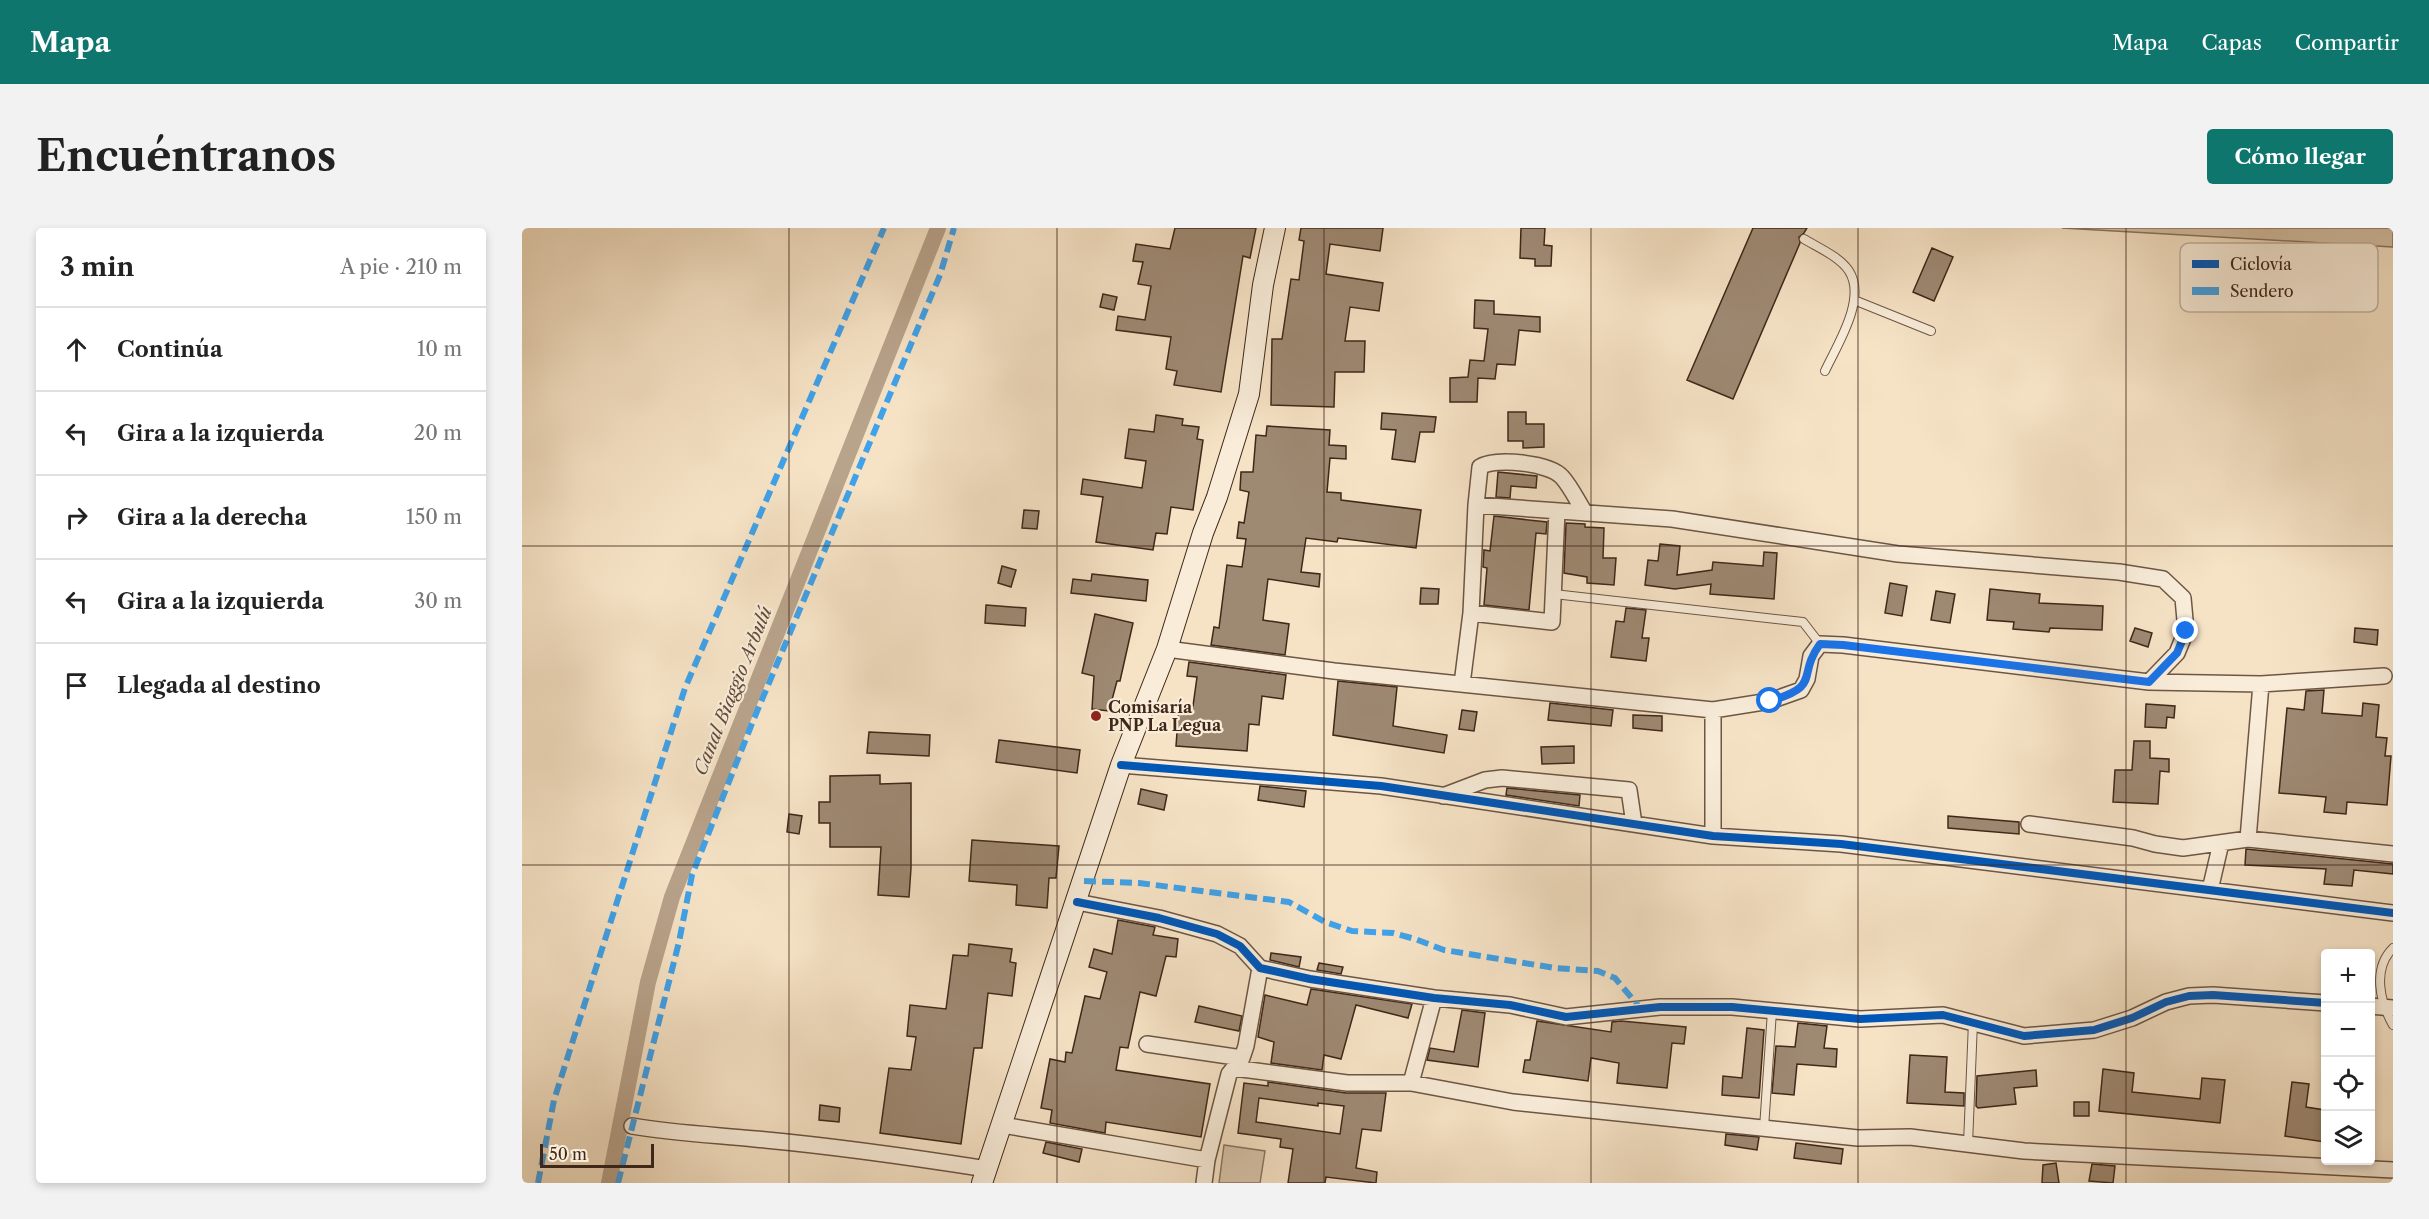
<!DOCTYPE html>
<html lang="es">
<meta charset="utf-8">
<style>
:root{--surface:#fff;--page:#f2f2f2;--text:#222;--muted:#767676;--line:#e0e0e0;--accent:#0f766e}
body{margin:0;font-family:"Libre Caslon Text",serif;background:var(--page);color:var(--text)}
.controls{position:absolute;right:18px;bottom:18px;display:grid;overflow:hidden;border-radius:6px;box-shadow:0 3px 9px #0003}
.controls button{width:54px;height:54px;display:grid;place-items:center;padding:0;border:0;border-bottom:2px solid var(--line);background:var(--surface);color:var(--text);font:30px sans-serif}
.scale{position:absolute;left:18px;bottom:15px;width:114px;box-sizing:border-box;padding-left:6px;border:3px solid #3f2719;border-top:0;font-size:16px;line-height:21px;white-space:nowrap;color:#3f2719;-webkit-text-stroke:4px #f9edda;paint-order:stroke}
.stop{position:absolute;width:18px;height:18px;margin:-14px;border:4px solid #1a73e8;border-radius:50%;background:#fff}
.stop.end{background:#1a73e8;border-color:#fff;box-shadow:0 2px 6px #0008}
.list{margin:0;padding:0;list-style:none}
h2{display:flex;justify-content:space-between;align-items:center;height:78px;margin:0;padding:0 24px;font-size:26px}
h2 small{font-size:20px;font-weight:400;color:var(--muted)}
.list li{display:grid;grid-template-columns:39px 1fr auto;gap:18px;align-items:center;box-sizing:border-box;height:84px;padding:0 24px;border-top:2px solid var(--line)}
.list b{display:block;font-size:22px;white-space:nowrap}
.list em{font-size:20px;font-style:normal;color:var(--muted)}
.icon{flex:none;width:33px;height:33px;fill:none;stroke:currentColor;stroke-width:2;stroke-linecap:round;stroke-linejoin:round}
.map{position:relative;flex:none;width:1871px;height:955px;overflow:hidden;border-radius:6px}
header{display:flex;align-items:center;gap:36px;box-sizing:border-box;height:84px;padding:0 30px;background:var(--accent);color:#fff}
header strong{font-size:28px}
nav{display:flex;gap:33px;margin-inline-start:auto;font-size:21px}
.intro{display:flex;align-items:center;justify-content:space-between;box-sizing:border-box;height:144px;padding:0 36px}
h1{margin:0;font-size:42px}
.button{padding:15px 27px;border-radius:6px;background:var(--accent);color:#fff;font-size:21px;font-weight:700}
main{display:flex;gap:36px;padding:0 36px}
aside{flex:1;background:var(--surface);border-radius:6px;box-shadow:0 3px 9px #0003}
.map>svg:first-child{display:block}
.green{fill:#d7c3a9;stroke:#8b7561;stroke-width:1.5}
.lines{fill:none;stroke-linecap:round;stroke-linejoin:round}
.canal{stroke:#b8a38b;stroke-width:16}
.building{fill:#9e8973;stroke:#3f2719;stroke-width:1.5;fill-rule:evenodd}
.service-casing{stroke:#6d5644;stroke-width:10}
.minor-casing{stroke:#6d5644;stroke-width:18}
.secondary-casing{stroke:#3f2719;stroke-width:22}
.service{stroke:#f9edda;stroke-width:8}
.minor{stroke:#f9edda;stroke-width:15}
.secondary{stroke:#f9edda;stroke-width:20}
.quiet{stroke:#3fa2ea;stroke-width:6;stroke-dasharray:12 6;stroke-linecap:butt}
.cycleway-casing{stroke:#f9edda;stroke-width:11}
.cycleway{stroke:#0057b8;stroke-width:8}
.route{stroke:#1a73e8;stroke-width:8}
.grid{fill:none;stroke:#3f2719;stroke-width:1.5;stroke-opacity:0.55}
.poi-dot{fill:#8f2418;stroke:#f9edda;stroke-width:2}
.labels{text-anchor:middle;stroke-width:4.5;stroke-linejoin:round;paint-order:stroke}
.poi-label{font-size:16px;font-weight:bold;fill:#3f2719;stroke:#f9edda;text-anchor:start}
.water-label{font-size:18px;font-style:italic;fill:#634c3b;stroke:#f9edda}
.key{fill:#f9edda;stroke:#c1b2a0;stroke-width:1.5}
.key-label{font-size:16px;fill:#3f2719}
</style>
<header>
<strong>Mapa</strong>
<nav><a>Mapa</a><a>Capas</a><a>Compartir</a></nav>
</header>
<div class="intro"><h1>Encuéntranos</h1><a class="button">Cómo llegar</a></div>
<main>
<aside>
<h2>3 min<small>A pie · 210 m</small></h2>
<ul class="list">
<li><svg class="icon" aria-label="ahead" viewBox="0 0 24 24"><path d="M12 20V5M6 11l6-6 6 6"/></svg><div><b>Continúa</b></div><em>10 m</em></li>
<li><svg class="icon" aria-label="left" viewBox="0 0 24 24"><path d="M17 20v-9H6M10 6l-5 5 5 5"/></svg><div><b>Gira a la izquierda</b></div><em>20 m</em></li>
<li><svg class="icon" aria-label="right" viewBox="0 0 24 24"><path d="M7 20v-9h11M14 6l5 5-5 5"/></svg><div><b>Gira a la derecha</b></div><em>150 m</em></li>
<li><svg class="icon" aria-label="left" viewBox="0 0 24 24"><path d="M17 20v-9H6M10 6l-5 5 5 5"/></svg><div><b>Gira a la izquierda</b></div><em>30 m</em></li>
<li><svg class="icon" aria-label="arrive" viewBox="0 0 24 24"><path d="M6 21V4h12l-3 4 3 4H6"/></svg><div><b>Llegada al destino</b></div></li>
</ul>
</aside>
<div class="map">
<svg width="1871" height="955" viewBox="0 0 1871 955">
<rect width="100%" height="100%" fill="#f6e3c6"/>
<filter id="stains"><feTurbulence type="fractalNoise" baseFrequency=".00333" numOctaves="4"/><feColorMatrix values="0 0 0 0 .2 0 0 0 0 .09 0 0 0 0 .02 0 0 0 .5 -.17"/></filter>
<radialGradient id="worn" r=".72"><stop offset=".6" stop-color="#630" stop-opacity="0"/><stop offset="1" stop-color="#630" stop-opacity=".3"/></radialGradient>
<path class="green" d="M 1540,0 L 1871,0 L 1871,19 Z
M 702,917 L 743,923 L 738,955 L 697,955 Z"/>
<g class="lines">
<path class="canal" d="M 87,955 L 126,754 L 150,669 L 416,0"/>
</g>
<path class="building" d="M 653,0 L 734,0 L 728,30 L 721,28 L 699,164 L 652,157 L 655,143 L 644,141 L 649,109 L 594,102 L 596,88 L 623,92 L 629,58 L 616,56 L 621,34 L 611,33 L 614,16 L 648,21 Z
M 779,0 L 861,0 L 858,23 L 808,16 L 804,46 L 861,55 L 857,83 L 828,79 L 823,113 L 843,113 L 842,144 L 813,144 L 812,179 L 749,177 L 750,111 L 760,111 L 769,51 L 777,52 L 782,13 L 777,12 Z
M 999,0 L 1023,0 L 1022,17 L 1030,18 L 1029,38 L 1013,38 L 1013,31 L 998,30 Z
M 1231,0 L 1285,0 L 1282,5 L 1277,9 L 1278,15 L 1211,171 L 1165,152 Z
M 1410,20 L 1431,29 L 1412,73 L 1391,64 Z
M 581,66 L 595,69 L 592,82 L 578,79 Z
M 953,72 L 972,73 L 972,86 L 1018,89 L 1018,104 L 997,102 L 993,137 L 975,136 L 973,151 L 956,150 L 955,174 L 928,174 L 928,150 L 946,149 L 948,132 L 962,133 L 966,101 L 952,100 Z
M 986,184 L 1004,184 L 1004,196 L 1022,196 L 1022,219 L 1001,220 L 1001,213 L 986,213 Z
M 860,185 L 914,189 L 912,204 L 898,204 L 893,234 L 870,231 L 874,202 L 859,201 Z
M 634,187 L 661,191 L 660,197 L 677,199 L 675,211 L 681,212 L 671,282 L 649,279 L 645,306 L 634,305 L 631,322 L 574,314 L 581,269 L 559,266 L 561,251 L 620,260 L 624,233 L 603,230 L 607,201 L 632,204 Z
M 745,198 L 808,202 L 807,217 L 824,218 L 824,231 L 808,230 L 805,264 L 819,265 L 819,272 L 899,282 L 894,320 L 816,310 L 815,314 L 784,310 L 779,344 L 798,346 L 797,359 L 746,351 L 741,392 L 767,396 L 763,427 L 689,417 L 692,399 L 697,400 L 705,337 L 720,339 L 724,311 L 715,310 L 717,294 L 722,295 L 727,264 L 718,262 L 719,244 L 731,244 L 734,207 L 744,208 Z
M 976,244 L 1015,248 L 1014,260 L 989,258 L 988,270 L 974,269 Z
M 502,282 L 517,283 L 515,301 L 500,300 Z
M 972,288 L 1025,294 L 1024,306 L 1014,305 L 1007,382 L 962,377 L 965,340 L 961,339 L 962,322 L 968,323 Z
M 1044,295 L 1063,296 L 1063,299 L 1082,300 L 1081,330 L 1094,330 L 1092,357 L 1065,355 L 1065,349 L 1042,345 Z
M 1138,316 L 1158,318 L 1155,347 L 1190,342 L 1191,334 L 1241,338 L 1242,324 L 1255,325 L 1252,371 L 1188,366 L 1189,356 L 1153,361 L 1123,357 L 1126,332 L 1136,333 Z
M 480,338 L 494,342 L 489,359 L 476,355 Z
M 570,346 L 626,352 L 624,373 L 549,365 L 551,351 L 569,353 Z
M 1368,355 L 1385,358 L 1380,388 L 1363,385 Z
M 899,360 L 917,361 L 916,376 L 898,376 Z
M 1468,361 L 1518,366 L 1517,375 L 1581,378 L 1580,402 L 1528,400 L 1527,404 L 1491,401 L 1492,394 L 1465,392 Z
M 1414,363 L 1433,366 L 1428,395 L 1409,392 Z
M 464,377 L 504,380 L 503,398 L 463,395 Z
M 1104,380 L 1124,382 L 1120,410 L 1127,410 L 1124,433 L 1089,429 L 1094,393 L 1102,394 Z
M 573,386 L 611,395 L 598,453 L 595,453 L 587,483 L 570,481 L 572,448 L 560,445 Z
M 1613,400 L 1630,405 L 1626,419 L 1608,413 Z
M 1833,400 L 1856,402 L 1855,417 L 1832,414 Z
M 667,434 L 764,447 L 761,471 L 740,468 L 737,497 L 727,496 L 725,523 L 654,518 L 657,477 L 671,478 L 675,449 L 665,448 Z
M 816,453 L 875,459 L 871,498 L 925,507 L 922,525 L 811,507 Z
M 1802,462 L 1800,485 L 1840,488 L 1841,475 L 1857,477 L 1854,509 L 1865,510 L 1863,528 L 1869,528 L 1865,577 L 1825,574 L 1824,586 L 1802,584 L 1804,569 L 1757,565 L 1765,480 L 1782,482 L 1784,463 Z
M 1028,475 L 1091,482 L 1089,498 L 1026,492 Z
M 1624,476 L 1653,478 L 1652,490 L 1645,489 L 1644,500 L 1623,499 Z
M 940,482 L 955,484 L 952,503 L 937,501 Z
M 1111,487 L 1140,488 L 1140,503 L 1111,500 Z
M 347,504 L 408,507 L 407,528 L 345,525 Z
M 477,512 L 558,522 L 555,545 L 474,534 Z
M 1612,513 L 1628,513 L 1628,530 L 1647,531 L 1647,544 L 1638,543 L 1636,576 L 1591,574 L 1593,542 L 1610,542 Z
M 1052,518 L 1052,535 L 1020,536 L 1019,519 Z
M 358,547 L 358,556 L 389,555 L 389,640 L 387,669 L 356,667 L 359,619 L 308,619 L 308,595 L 297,595 L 297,574 L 308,574 L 308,548 Z
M 738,558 L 784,563 L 782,579 L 736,572 Z
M 985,560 L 1058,567 L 1057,578 L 984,567 Z
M 619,561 L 645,567 L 642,582 L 616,576 Z
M 267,586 L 280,588 L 277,606 L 265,604 Z
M 1426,588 L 1497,594 L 1497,606 L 1426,600 Z
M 450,612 L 537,618 L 534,650 L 527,650 L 525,680 L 494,677 L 495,657 L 447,653 Z
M 1724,621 L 1871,636 L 1871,646 L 1832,642 L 1830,658 L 1802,656 L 1804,641 L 1723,637 Z
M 596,692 L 633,699 L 631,707 L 656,711 L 654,729 L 644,728 L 634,768 L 618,764 L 606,820 L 598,819 L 594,842 L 688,856 L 679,909 L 584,894 L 583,905 L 528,895 L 530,882 L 519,880 L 528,831 L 543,834 L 544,824 L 550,825 L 563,768 L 578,771 L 585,744 L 567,739 L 572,721 L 590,726 Z
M 447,716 L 490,721 L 488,734 L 494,735 L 490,768 L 466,765 L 460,820 L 452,820 L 439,916 L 358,905 L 367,840 L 389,842 L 394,809 L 385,808 L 388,777 L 424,781 L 431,727 L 446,728 Z
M 749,725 L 779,729 L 777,739 L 748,732 Z
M 797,735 L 821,739 L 819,746 L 795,742 Z
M 789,761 L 890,776 L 886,790 L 834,777 L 819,831 L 802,827 L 800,842 L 749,835 L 752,814 L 736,809 L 743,767 L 785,777 Z
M 677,778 L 720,788 L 717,803 L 673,794 Z
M 940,782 L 963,785 L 956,839 L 905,832 L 908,820 L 932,824 Z
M 1015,793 L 1089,804 L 1090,794 L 1099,793 L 1164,799 L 1162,816 L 1150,815 L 1145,860 L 1095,855 L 1097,835 L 1069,830 L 1066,853 L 1001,844 L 1003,832 L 1008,832 Z
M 1276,795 L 1305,798 L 1302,820 L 1315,821 L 1314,839 L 1275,836 L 1272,867 L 1250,865 L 1254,818 L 1273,819 Z
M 1225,800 L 1242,802 L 1237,870 L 1200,867 L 1201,848 L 1220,850 Z
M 1388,827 L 1425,829 L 1423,864 L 1442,865 L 1442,878 L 1385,875 Z
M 1581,841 L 1612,845 L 1610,864 L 1678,871 L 1680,850 L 1703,852 L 1698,895 L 1577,883 Z
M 1514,842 L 1515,858 L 1492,860 L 1494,876 L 1456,880 L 1454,878 L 1455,848 Z
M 746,854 L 824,865 L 864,865 L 859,903 L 840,901 L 834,940 L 855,944 L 854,955 L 804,949 L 803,955 L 766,955 L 771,921 L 758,919 L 759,911 L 716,905 L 722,855 L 746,858 ZM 737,870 L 796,878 L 796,875 L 822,878 L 818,906 L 734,894 Z
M 1770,854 L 1787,856 L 1784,879 L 1803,882 L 1803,914 L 1763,908 Z
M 1552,874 L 1567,874 L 1567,888 L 1552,888 Z
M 298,877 L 318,880 L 317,894 L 297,892 Z
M 1204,906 L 1237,909 L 1235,922 L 1203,917 Z
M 524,914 L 560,921 L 557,934 L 521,925 Z
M 1274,915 L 1321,921 L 1319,936 L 1272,930 Z
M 1534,935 L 1537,955 L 1520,955 L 1521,937 Z
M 1570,936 L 1593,938 L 1591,955 L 1567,953 Z"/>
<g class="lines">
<g class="service-casing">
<path id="service" d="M 1282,11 C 1297,20 1318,29 1327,43 C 1345,71 1315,117 1303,143
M 1332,72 L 1409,103
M 1032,366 L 1281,394 L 1298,416
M 1871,720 C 1850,741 1858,774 1871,797
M 1242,900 L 1250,783
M 1446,916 L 1451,794"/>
</g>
<g class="minor-casing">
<path id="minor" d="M 954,277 L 1150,291 L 1376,326 L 1597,344 L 1641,351 L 1661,370 L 1664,403 L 1655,425 L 1627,454
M 949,385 L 1030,394 L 1035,283
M 645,421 L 812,443 L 1191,482 L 1248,473 L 1279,462 L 1285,451 L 1289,428 L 1298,416 L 1321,417 L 1627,454 L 1739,456 L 1862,448
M 940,456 L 949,385 L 954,277 L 958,239 C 973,229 1028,235 1040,249 C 1049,259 1056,274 1063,285
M 1191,482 L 1191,608
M 599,537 L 859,558 L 1191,608 L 1319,616 L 1871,685
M 921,568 L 963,552 L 980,550 L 1107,562 L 1112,596
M 1507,596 L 1611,610 L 1633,616 L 1661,620 L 1726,611 L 1871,626
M 1726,611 L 1739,456
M 1688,662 L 1699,615
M 555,674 L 637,690 L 695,706 L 718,718 L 738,740 L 788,751 L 912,770 L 988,777 L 1044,789 L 1138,779 L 1210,779 L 1338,791 L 1421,787 L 1502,808 L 1572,802 L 1610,790 L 1644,774 L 1667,768 L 1691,767 L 1804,775
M 1848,778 L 1871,780
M 625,816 L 720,830
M 712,840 L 825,855 L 889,855 L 991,874 L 1336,910 L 1388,909 L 1502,923 L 1871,942
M 889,855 L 912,770
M 480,897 L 685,932
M 110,898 C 151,905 192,907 233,911 C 311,918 388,929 465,941
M 682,955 L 685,932 L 707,846 L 720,830 L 724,818 L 738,740"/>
</g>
<g class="secondary-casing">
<path id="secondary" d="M 460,955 L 599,537 L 645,421 L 681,305 L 695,269 L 727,166 L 741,57 L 753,0"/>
</g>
<use href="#service" class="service"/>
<use href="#minor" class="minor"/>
<use href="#secondary" class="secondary"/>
<path class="quiet" d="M 562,653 L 617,655 L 767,674 L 803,694 L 830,703 L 871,705 L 893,711 L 922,722 L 1033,740 L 1076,743 L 1093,750 L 1119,781
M 16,955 L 32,872 L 163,460 L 362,0
M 96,955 L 157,714 L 170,647 L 231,493 L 418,47 L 432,0"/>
<g class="cycleway-casing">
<path id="cycleway" d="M 599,537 L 859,558 L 1191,608 L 1319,616 L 1871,685
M 555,674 L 637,690 L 695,706 L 718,718 L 738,740 L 788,751 L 912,770 L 988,777 L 1044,789 L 1138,779 L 1210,779 L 1338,791 L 1421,787 L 1502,808 L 1572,802 L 1610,790 L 1644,774 L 1667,768 L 1691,767 L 1804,775"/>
</g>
<use href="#cycleway" class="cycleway"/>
</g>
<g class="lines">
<path class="route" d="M 1248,473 C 1301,457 1274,449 1298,416 L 1321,417 L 1627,454 L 1655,425 L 1664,403"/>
</g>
<path class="grid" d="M 267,0 L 267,955M 535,0 L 535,955M 802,0 L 802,955M 1069,0 L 1069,955M 1336,0 L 1336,955M 1604,0 L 1604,955M 0,318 L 1871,318M 0,637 L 1871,637"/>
<circle class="poi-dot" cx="574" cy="488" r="6"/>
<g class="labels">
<g class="poi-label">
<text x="586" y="485">Comisaría<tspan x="586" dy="18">PNP La Legua</tspan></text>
</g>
<g class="water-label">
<text transform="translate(211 463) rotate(-68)" y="6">Canal Biaggio Arbulú</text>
</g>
</g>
<rect x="1658" y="15" width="198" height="69" rx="9" class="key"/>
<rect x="1670" y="32" width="27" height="8" fill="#0057b8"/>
<rect x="1670" y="59" width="27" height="8" fill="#3fa2ea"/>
<g class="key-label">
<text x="1708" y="42">Ciclovía</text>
<text x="1708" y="69">Sendero</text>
</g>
<rect width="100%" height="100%" filter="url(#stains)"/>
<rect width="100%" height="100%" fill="url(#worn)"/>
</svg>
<div class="controls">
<button>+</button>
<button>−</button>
<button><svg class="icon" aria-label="locate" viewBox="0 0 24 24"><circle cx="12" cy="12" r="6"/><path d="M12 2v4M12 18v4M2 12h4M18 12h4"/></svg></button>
<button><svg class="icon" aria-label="layers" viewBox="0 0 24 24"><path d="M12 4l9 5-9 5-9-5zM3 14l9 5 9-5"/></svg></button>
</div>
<div class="scale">50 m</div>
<div class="stop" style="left:1248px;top:473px"></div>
<div class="stop end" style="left:1664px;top:403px"></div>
</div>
</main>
